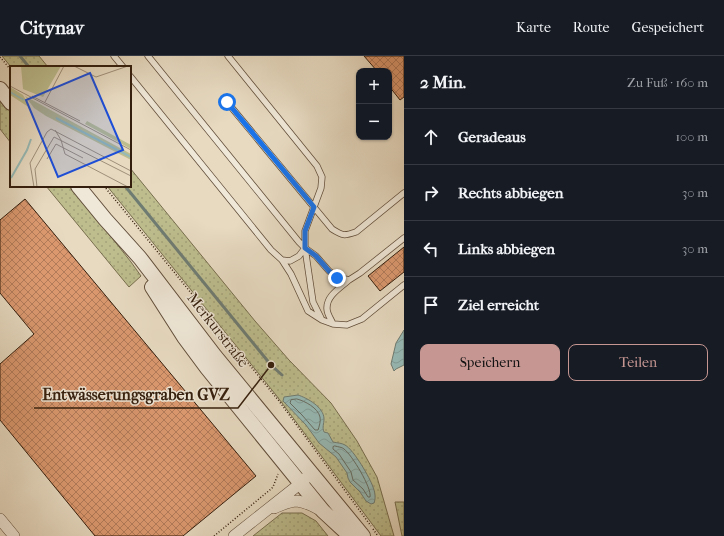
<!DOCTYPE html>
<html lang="de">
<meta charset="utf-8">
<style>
:root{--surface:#171b24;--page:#242831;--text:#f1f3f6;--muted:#9ea1a6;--line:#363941;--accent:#c59692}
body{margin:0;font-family:"IM FELL French Canon",serif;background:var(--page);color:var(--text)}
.controls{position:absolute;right:12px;top:12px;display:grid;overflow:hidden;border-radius:8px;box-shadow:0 1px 3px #0004}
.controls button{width:36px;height:36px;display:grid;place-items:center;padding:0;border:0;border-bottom:1px solid var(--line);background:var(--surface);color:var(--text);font:20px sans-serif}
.stop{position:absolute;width:12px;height:12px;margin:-9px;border:3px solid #1a73e8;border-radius:50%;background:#fff}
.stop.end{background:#1a73e8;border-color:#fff;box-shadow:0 1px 4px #0008}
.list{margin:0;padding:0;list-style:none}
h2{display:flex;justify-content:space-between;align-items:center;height:52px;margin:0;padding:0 16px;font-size:17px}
h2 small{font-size:13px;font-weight:400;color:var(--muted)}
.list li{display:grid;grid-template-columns:26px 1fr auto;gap:12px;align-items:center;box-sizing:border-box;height:56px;padding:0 16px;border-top:1px solid var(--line)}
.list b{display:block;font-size:15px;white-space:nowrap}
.list em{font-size:13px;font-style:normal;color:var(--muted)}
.actions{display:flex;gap:8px;padding:12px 16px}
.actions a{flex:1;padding:9px 0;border:1px solid var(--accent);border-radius:8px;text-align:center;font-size:14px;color:var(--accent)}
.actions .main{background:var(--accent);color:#111}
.icon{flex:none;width:22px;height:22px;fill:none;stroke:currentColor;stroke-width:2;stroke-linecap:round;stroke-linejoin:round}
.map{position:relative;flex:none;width:404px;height:480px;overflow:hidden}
header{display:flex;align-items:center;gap:24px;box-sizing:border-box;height:56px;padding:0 20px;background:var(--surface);border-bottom:1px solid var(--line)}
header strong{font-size:19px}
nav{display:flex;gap:22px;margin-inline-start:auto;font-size:14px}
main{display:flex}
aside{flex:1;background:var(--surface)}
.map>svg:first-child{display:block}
.grass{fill:url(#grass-dots);stroke:#786e4e}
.water{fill:url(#water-waves);stroke:#6f7c72}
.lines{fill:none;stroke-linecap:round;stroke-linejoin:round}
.shore{stroke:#666c62;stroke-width:1}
.stream{stroke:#6f7c72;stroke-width:3}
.building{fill:url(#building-cross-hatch);stroke:#341e0d}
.service-casing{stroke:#614d3a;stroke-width:7}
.minor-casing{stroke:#614d3a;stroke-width:12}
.tertiary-casing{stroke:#614d3a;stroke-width:16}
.path{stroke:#341e0d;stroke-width:1.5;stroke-dasharray:1 2;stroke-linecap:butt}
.service{stroke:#efe7d7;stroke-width:5.5}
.minor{stroke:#efe7d7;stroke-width:11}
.tertiary{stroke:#efe7d7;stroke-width:14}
.route{stroke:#1a73e8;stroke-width:5}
.labels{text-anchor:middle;stroke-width:3;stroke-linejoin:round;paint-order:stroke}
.street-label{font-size:15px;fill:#341e0d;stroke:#efe7d7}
.inset-river{fill:none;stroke:#97bab6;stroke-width:2}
.inset-road{fill:none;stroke:#9f8f79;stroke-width:1}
.view{fill:#1d4ed8;fill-opacity:0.15;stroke:#1d4ed8;stroke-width:2}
.inset-edge{fill:none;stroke:#341e0d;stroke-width:2}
.leader{fill:none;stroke:#341e0d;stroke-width:1.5}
.callout-dot{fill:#341e0d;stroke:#efe7d7;stroke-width:1.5}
.callout-label{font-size:16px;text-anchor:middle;font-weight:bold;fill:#341e0d;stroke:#efe7d7;stroke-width:3;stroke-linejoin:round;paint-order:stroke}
</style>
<header>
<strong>Citynav</strong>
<nav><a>Karte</a><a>Route</a><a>Gespeichert</a></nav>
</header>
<main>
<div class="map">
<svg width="404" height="480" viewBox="0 0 404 480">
<defs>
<pattern id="grass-dots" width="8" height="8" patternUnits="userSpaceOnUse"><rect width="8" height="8" fill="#bdbd8e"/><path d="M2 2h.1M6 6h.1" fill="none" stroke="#a3a279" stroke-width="1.8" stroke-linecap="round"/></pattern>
<pattern id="water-waves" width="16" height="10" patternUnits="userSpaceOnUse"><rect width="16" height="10" fill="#97bab6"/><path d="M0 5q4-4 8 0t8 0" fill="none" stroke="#839f9b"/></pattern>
<pattern id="building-cross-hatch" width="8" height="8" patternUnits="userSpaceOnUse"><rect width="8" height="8" fill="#db986f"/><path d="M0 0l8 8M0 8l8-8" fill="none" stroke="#b27b5a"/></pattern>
</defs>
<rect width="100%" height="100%" fill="#e7dac1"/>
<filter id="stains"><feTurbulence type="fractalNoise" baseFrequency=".005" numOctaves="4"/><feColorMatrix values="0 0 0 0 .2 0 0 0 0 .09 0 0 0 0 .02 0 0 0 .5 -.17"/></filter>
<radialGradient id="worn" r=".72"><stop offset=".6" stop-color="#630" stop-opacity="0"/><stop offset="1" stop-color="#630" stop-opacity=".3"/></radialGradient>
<path class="grass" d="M 2,0 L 39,0 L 48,11 L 11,11 Z
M 0,42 L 11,56 L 11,87 L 0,73 Z
M 130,112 L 255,265 L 289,304 L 331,347 L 357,385 L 377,421 L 394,480 L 381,480 L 276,339 L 107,130 L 130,130 Z
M 46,130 L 71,130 L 131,206 L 141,220 L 129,231 Z
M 395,446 L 404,446 L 404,480 L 402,480 Z
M 282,457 L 302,457 L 316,465 L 328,480 L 253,480 Z"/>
<path class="water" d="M 404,274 L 404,309 L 396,313 L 394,315 L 391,308 L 396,287 Z
M 298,339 C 307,342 324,351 324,363 C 324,368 322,371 324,376 L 328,377 L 333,386 C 337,387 342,387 345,389 C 354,394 370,422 373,431 C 375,436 376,442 374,447 L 371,448 L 366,445 L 360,436 L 350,426 L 348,422 L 347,417 L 336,401 L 319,387 L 306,369 L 283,345 L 284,341 Z"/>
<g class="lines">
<path class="shore" d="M 297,343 C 305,345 318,352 320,361 C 321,365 319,371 318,374 L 315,374 L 302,359 L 290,347 L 291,344 Z
M 335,390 C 338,391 342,391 344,393 C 352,399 372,432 370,441 L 368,441 L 363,433 L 353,424 L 351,416 L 339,398 L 333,393 L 333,391 Z"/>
<path class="stream" d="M 20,0 L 29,11
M 125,130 L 271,309 L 282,319"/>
</g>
<path class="building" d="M 364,0 L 404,0 L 404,41 L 400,44 L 389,30 L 389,15 L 377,15 Z
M 25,143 L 256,420 L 183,480 L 95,480 L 0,364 L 0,308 L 34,278 L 0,237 L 0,164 Z
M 404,191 L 404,216 L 380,235 L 368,220 Z"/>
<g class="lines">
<g class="service-casing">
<path id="service" d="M 114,0 L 123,11
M 148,0 L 299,186 L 305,192 L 316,200 L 329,215 L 337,221 L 349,224 L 360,217 L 404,182
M 228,0 L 317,110 L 322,121 L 321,132 L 305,175 L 305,192 L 313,246 L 321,262
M 130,20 L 271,194 L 282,204 L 291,218 L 308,255 L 322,264 L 333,268 L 347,269 L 362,263 L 404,229
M 227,46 L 332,173 C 343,180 344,180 356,176 L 404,137
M 282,204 L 290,205 L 299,200 L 305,192
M 333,268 C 331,263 327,258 327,253 C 326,240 340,232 349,224"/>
</g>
<g class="minor-casing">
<path id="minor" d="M 274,452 C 281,449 289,445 297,445 C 306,446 315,451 322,455
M 0,463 L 14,480
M 234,480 L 301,427 L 311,417"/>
</g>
<g class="tertiary-casing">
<path id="tertiary" d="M 0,33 L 11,47
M 78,130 L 105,163 L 140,202 L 215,300 L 363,480
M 152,231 L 184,281 L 207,312 L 323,455 L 350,480"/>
</g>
<path class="path" d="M 0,1 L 11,14
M 104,130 L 279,345 L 371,470
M 373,473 L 378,480
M 214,480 L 271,433 L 273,431 L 278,418"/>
<use href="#service" class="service"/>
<use href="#minor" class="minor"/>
<use href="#tertiary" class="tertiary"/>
</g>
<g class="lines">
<path class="route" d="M 227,46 L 314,151 L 305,175 L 305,192 L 316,200 L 329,215 L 337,222"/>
</g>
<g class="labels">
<g class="street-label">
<text transform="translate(218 274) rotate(52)" y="5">Merkurstraße</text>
</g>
</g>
<g transform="translate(10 10)">
<rect width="121" height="121" fill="#e7dac1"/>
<path d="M 11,0 L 51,0 L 33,31 L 13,23 ZM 0,21 L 13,29 L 19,39 L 17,40 L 0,29 ZM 15,30 L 121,88 L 121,94 L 36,50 L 24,42 ZM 77,55 L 121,79 L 121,83 L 75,58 Z" fill="#bdbd8e"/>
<path class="inset-river" d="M 0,26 L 14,34M 46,52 L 121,91M 1,112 L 17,84 L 21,73"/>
<path class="inset-road" d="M 64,0 L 86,11 L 118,0M 0,20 L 121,84M 22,30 L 70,55M 35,36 L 54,0M 45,64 L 51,74 L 55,88 L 118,121M 37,93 L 46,78 L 73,92M 24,121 L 20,97 L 37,66 L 41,63 L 121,105M 27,121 L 25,103 L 44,71 L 121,110"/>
<path class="view" d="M 80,7 L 113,84 L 48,111 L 16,34 Z"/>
<rect width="121" height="121" class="inset-edge"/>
</g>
<path class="leader" d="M271 309L238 352H34"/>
<circle class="callout-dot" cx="271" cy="309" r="4"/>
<g class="callout-label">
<text x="136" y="344">Entwässerungsgraben GVZ</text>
</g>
<rect width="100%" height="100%" filter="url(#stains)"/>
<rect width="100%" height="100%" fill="url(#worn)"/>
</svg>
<div class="controls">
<button>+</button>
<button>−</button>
</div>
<div class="stop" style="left:227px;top:46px"></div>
<div class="stop end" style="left:337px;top:222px"></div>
</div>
<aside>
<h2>2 Min.<small>Zu Fuß · 160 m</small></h2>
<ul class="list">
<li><svg class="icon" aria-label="ahead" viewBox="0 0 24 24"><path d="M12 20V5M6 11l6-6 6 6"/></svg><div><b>Geradeaus</b></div><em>100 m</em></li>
<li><svg class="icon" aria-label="right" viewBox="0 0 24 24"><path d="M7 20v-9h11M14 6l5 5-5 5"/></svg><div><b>Rechts abbiegen</b></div><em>30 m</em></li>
<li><svg class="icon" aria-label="left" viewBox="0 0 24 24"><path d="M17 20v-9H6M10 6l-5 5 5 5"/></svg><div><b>Links abbiegen</b></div><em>30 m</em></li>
<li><svg class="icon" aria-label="arrive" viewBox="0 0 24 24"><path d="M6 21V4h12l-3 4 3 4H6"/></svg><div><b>Ziel erreicht</b></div></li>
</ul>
<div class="actions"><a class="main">Speichern</a><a>Teilen</a></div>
</aside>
</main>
